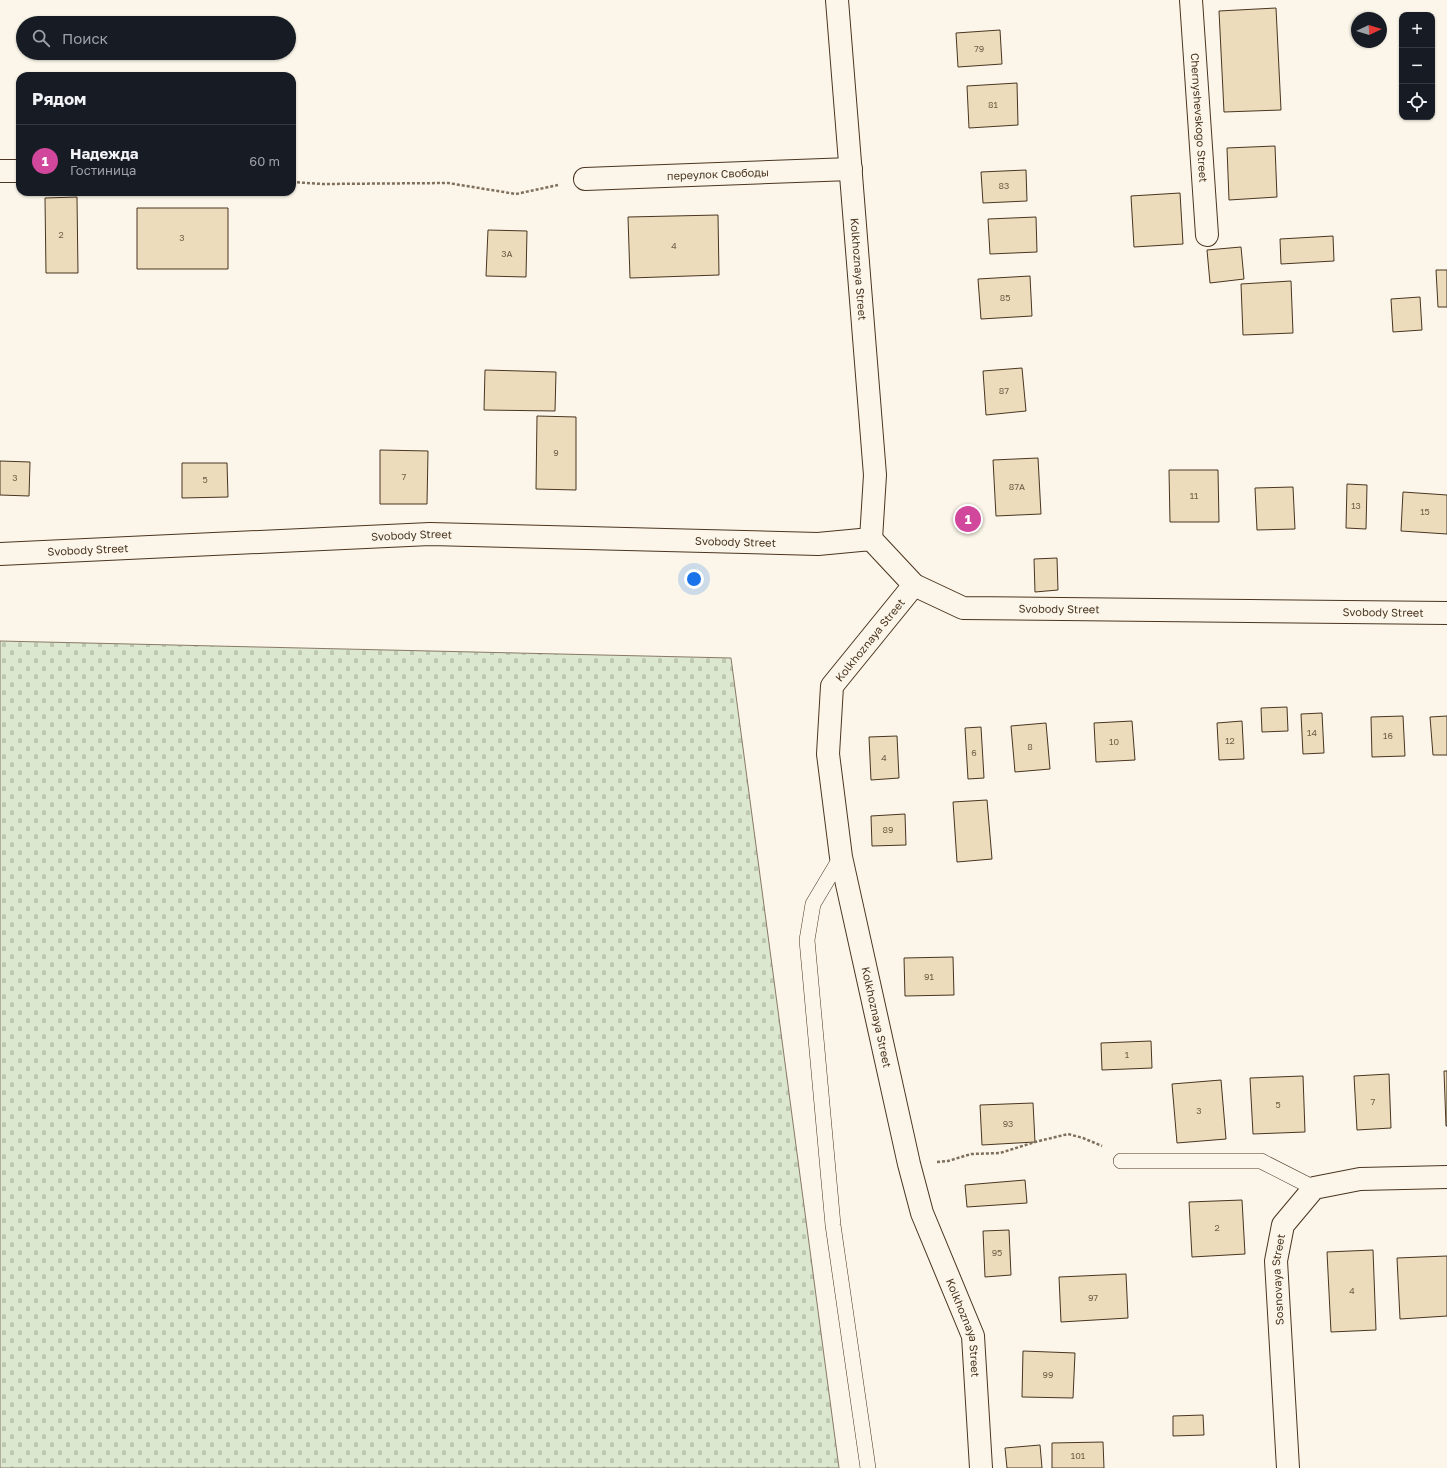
<!DOCTYPE html>
<html lang="ru">
<meta charset="utf-8">
<style>
:root{--surface:#171b24;--page:#20242c;--text:#f1f3f6;--muted:#9ea1a6;--line:#363941;--accent:#c62828}
body{margin:0;font-family:"Golos Text",sans-serif;background:var(--page);color:var(--text)}
.controls{position:absolute;right:12px;top:12px;display:grid;overflow:hidden;border-radius:8px;box-shadow:0 1px 3px #0004}
.controls button{width:36px;height:36px;display:grid;place-items:center;padding:0;border:0;border-bottom:1px solid var(--line);background:var(--surface);color:var(--text);font:20px sans-serif}
.compass{position:absolute;left:1351px;top:12px;width:36px;height:36px;border-radius:50%;background:var(--surface);box-shadow:0 1px 3px #0004;rotate:86deg}
.you{position:absolute;left:694px;top:579px;width:14px;height:14px;margin:-10px;border:3px solid #fff;border-radius:50%;background:#1a73e8;box-shadow:0 0 0 6px #1a73e833}
.badge{display:grid;place-items:center;width:26px;height:26px;border-radius:50%;background:var(--accent);color:#fff;font-size:13px;font-weight:700}
.pin{position:absolute;translate:-50% -50%;border:2px solid #fff;box-shadow:0 1px 4px #0006}
.list{margin:0;padding:0;list-style:none}
h2{display:flex;justify-content:space-between;align-items:center;height:52px;margin:0;padding:0 16px;font-size:17px}
h2 small{font-size:13px;font-weight:400;color:var(--muted)}
.list li{display:grid;grid-template-columns:26px 1fr auto;gap:12px;align-items:center;box-sizing:border-box;height:72px;padding:0 16px;border-top:1px solid var(--line)}
.list b{display:block;font-size:15px;white-space:nowrap}
.list p{margin:0;font-size:13px;white-space:nowrap;color:var(--muted)}
.list em{font-size:13px;font-style:normal;color:var(--muted)}
.icon{flex:none;width:22px;height:22px;fill:none;stroke:currentColor;stroke-width:2;stroke-linecap:round;stroke-linejoin:round}
.map{position:relative;flex:none;width:1447px;height:1468px;overflow:hidden}
.search{position:absolute;background:var(--surface);box-shadow:0 1px 3px #0004;left:16px;top:16px;width:280px;height:44px;display:flex;align-items:center;gap:10px;box-sizing:border-box;padding:0 14px;border-radius:22px;color:var(--muted);font-size:15px}
.panel{position:absolute;background:var(--surface);box-shadow:0 1px 3px #0004;left:16px;top:72px;width:280px;height:124px;border-radius:12px}
.map>svg:first-child{display:block}
.cemetery{fill:url(#cemetery-stones);stroke:#887966}
.building{fill:#ecdcbc;stroke:#4a3520}
.lines{fill:none;stroke-linecap:round;stroke-linejoin:round}
.lane-casing{stroke:#4a3520;stroke-width:16}
.street-casing{stroke:#4a3520;stroke-width:24}
.path{stroke:#7f6f5c;stroke-width:2.5;stroke-dasharray:3 2;stroke-linecap:butt}
.lane{stroke:#fbf6e9;stroke-width:15}
.street{stroke:#fbf6e9;stroke-width:22}
.labels{text-anchor:middle;stroke-width:3;stroke-linejoin:round;paint-order:stroke}
.number-label{font-size:9px;fill:#725f47}
.street-label{font-size:11px;fill:#4a3520;stroke:#fbf6e9}
</style>
<div class="map">
<svg width="1447" height="1468" viewBox="0 0 1447 1468">
<defs>
<pattern id="cemetery-stones" width="16" height="16" patternUnits="userSpaceOnUse"><rect width="16" height="16" fill="#dce7d0"/><path d="M2 7V4a2 2 0 0 1 4 0v3zM10 15v-3a2 2 0 0 1 4 0v3z" fill="#bec7b2"/></pattern>
</defs>
<rect width="100%" height="100%" fill="#fbf6e9"/>
<path class="cemetery" d="M 0,641 L 731,658 L 839,1468 L 0,1468 Z"/>
<path class="building" d="M 1276,8 L 1281,110 L 1224,112 L 1219,11 Z
M 1000,30 L 1002,64 L 958,67 L 956,33 Z
M 1017,83 L 1018,125 L 969,128 L 967,86 Z
M 1275,146 L 1277,197 L 1229,200 L 1227,148 Z
M 1026,170 L 1027,201 L 983,203 L 981,172 Z
M 1180,193 L 1183,244 L 1134,247 L 1131,196 Z
M 77,197 L 78,273 L 46,273 L 45,198 Z
M 137,208 L 228,208 L 228,269 L 137,269 Z
M 718,215 L 719,275 L 630,278 L 628,217 Z
M 1036,217 L 1037,252 L 990,254 L 988,219 Z
M 488,230 L 527,231 L 526,277 L 486,276 Z
M 1333,236 L 1334,261 L 1281,264 L 1280,239 Z
M 1241,247 L 1244,279 L 1210,283 L 1207,250 Z
M 1436,270 L 1447,270 L 1447,307 L 1438,307 Z
M 1030,276 L 1032,316 L 981,319 L 978,279 Z
M 1291,281 L 1293,333 L 1243,335 L 1241,284 Z
M 1420,297 L 1422,330 L 1393,332 L 1391,299 Z
M 1022,368 L 1026,411 L 986,415 L 983,371 Z
M 485,370 L 556,372 L 555,411 L 484,410 Z
M 537,416 L 576,417 L 576,490 L 536,489 Z
M 380,450 L 428,451 L 427,504 L 380,504 Z
M 1038,458 L 1041,514 L 996,516 L 993,460 Z
M 0,461 L 30,462 L 29,496 L 0,495 Z
M 182,463 L 227,463 L 228,497 L 182,498 Z
M 1169,470 L 1218,470 L 1219,522 L 1170,522 Z
M 1347,484 L 1367,485 L 1366,529 L 1346,528 Z
M 1293,487 L 1295,529 L 1257,530 L 1255,488 Z
M 1403,492 L 1447,495 L 1447,534 L 1401,531 Z
M 1057,558 L 1058,590 L 1035,592 L 1034,559 Z
M 1287,707 L 1288,731 L 1262,732 L 1261,708 Z
M 1322,713 L 1324,753 L 1303,754 L 1301,714 Z
M 1403,716 L 1405,756 L 1372,757 L 1371,717 Z
M 1447,716 L 1447,755 L 1433,755 L 1430,717 Z
M 1132,721 L 1135,760 L 1096,762 L 1094,723 Z
M 1242,721 L 1244,759 L 1219,760 L 1217,723 Z
M 1046,723 L 1050,769 L 1015,772 L 1011,726 Z
M 981,727 L 984,778 L 968,779 L 965,728 Z
M 897,736 L 899,778 L 871,780 L 869,737 Z
M 987,800 L 992,859 L 957,862 L 953,802 Z
M 905,814 L 906,845 L 872,846 L 871,816 Z
M 953,957 L 954,995 L 905,996 L 904,958 Z
M 1151,1041 L 1152,1068 L 1102,1070 L 1101,1043 Z
M 1444,1071 L 1447,1071 L 1447,1126 L 1446,1126 Z
M 1389,1074 L 1391,1128 L 1357,1130 L 1354,1076 Z
M 1303,1076 L 1305,1132 L 1253,1134 L 1250,1078 Z
M 1221,1080 L 1226,1139 L 1177,1143 L 1172,1084 Z
M 1033,1103 L 1035,1142 L 982,1145 L 980,1105 Z
M 1025,1180 L 1027,1203 L 967,1207 L 965,1185 Z
M 1242,1200 L 1245,1254 L 1192,1257 L 1189,1202 Z
M 1009,1230 L 1011,1275 L 985,1277 L 983,1231 Z
M 1373,1250 L 1376,1330 L 1331,1332 L 1327,1252 Z
M 1447,1256 L 1447,1316 L 1400,1319 L 1397,1258 Z
M 1126,1274 L 1128,1318 L 1061,1322 L 1059,1277 Z
M 1023,1351 L 1075,1353 L 1073,1398 L 1022,1397 Z
M 1203,1415 L 1204,1435 L 1173,1436 L 1173,1416 Z
M 1103,1442 L 1104,1468 L 1052,1468 L 1052,1443 Z
M 1040,1445 L 1042,1468 L 1007,1468 L 1005,1448 Z"/>
<g class="lines">
<g class="lane-casing">
<path id="lane" d="M 841,857 L 813,904 L 807,940 L 833,1225 L 868,1468
M 1121,1161 L 1261,1161 L 1314,1188"/>
</g>
<g class="street-casing">
<g id="street">
<path id="s1" d="M 837,0 L 875,475 L 871,539"/>
<path id="s2" d="M 1191,0 L 1207,235"/>
<path d="M 0,171 L 20,171"/>
<path id="s3" d="M 585,179 L 851,169"/>
<path id="s4" d="M 0,554 L 430,534 L 818,544 L 871,539 L 914,585 L 963,608 L 1447,613"/>
<path id="s5" d="M 914,585 L 832,686 L 828,754 L 841,857 L 909,1164 L 922,1213 L 973,1336 L 981,1468"/>
<path id="s6" d="M 1288,1468 L 1276,1261 L 1283,1225 L 1314,1188 L 1360,1179 L 1447,1177"/>
</g>
</g>
<path class="path" d="M 292,182 L 322,184 L 448,183 L 516,194 L 558,185
M 937,1162 L 948,1161 L 971,1154 L 1000,1153 L 1035,1142 L 1068,1134 L 1083,1138 L 1102,1146"/>
<use href="#lane" class="lane"/>
<use href="#street" class="street"/>
</g>
<g class="labels">
<g class="number-label">
<text x="979" y="52">79</text>
<text x="993" y="108">81</text>
<text x="1004" y="189">83</text>
<text x="61" y="238">2</text>
<text x="182" y="241">3</text>
<text x="674" y="249">4</text>
<text x="507" y="257">3А</text>
<text x="1005" y="301">85</text>
<text x="1004" y="394">87</text>
<text x="556" y="456">9</text>
<text x="404" y="480">7</text>
<text x="15" y="481">3</text>
<text x="205" y="483">5</text>
<text x="1017" y="490">87А</text>
<text x="1194" y="499">11</text>
<text x="1356" y="509">13</text>
<text x="1425" y="515">15</text>
<text x="1312" y="736">14</text>
<text x="1388" y="739">16</text>
<text x="1230" y="744">12</text>
<text x="1114" y="745">10</text>
<text x="1030" y="750">8</text>
<text x="974" y="756">6</text>
<text x="884" y="761">4</text>
<text x="888" y="833">89</text>
<text x="929" y="980">91</text>
<text x="1127" y="1058">1</text>
<text x="1373" y="1105">7</text>
<text x="1278" y="1108">5</text>
<text x="1199" y="1114">3</text>
<text x="1008" y="1127">93</text>
<text x="1217" y="1231">2</text>
<text x="997" y="1256">95</text>
<text x="1352" y="1294">4</text>
<text x="1093" y="1301">97</text>
<text x="1048" y="1378">99</text>
<text x="1078" y="1459">101</text>
</g>
<g class="street-label">
<text dy="4" stroke="none"><textPath href="#s2" startOffset="118">Chernyshevskogo Street</textPath></text>
<text dy="4" stroke="none"><textPath href="#s3" startOffset="133">переулок Свободы</textPath></text>
<text dy="4" stroke="none"><textPath href="#s1" startOffset="270">Kolkhoznaya Street</textPath></text>
<text dy="4" stroke="none"><textPath href="#s4" startOffset="412">Svobody Street</textPath></text>
<text dy="4" stroke="none"><textPath href="#s4" startOffset="736">Svobody Street</textPath></text>
<text dy="4" stroke="none"><textPath href="#s4" startOffset="88">Svobody Street</textPath></text>
<text dy="4" stroke="none"><textPath href="#s4" startOffset="1085">Svobody Street</textPath></text>
<text dy="4" stroke="none"><textPath href="#s4" startOffset="1409">Svobody Street</textPath></text>
<text transform="translate(870 640) rotate(-51)" y="4">Kolkhoznaya Street</text>
<text dy="4" stroke="none"><textPath href="#s5" startOffset="466">Kolkhoznaya Street</textPath></text>
<text dy="4" stroke="none"><textPath href="#s6" startOffset="189">Sosnovaya Street</textPath></text>
<text dy="4" stroke="none"><textPath href="#s5" startOffset="790">Kolkhoznaya Street</textPath></text>
</g>
</g>
</svg>
<div class="controls">
<button>+</button>
<button>−</button>
<button><svg class="icon" aria-label="locate" viewBox="0 0 24 24"><circle cx="12" cy="12" r="6"/><path d="M12 2v4M12 18v4M2 12h4M18 12h4"/></svg></button>
</div>
<svg class="compass" viewBox="-18 -18 36 36"><path d="M0-13l5 13h-10z" fill="#e53935"/><path d="M0 13l5-13h-10z" fill="#9ea1a6"/></svg>
<div class="you"></div>
<div class="pin badge" style="left:968px;top:519px;background:#d1479c">1</div>
<div class="search"><svg class="icon" aria-label="search" viewBox="0 0 24 24"><circle cx="10" cy="10" r="6"/><path d="M15 15l6 6"/></svg>Поиск</div>
<section class="panel">
<h2>Рядом<small></small></h2>
<ul class="list">
<li><span class="badge" style="background:#d1479c">1</span><div><b>Надежда</b><p>Гостиница</p></div><em>60 m</em></li>
</ul>
</section>
</div>
